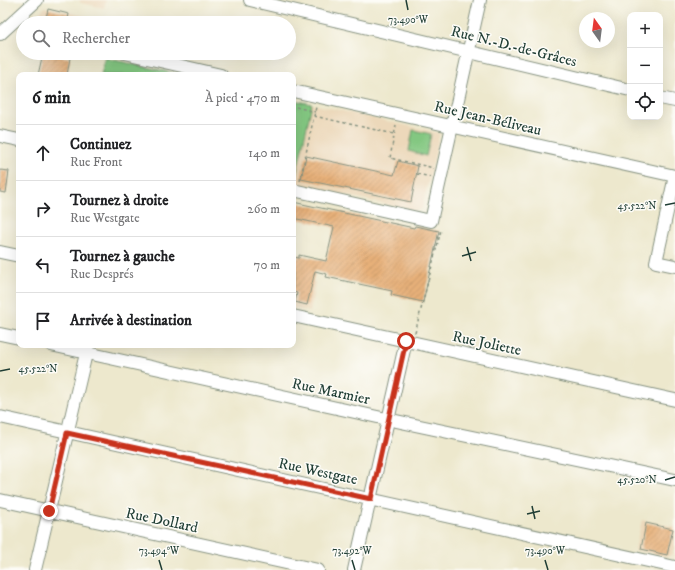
<!DOCTYPE html>
<html lang="fr">
<meta charset="utf-8">
<style>
:root{--surface:#fff;--page:#f6f6f6;--text:#202124;--muted:#757577;--line:#e0e0e0}
body{margin:0;font-family:"IM FELL DW Pica",serif;background:var(--page);color:var(--text)}
.controls{position:absolute;right:12px;top:12px;display:grid;overflow:hidden;border-radius:8px;box-shadow:0 4px 16px #0002}
.controls button{width:36px;height:36px;display:grid;place-items:center;padding:0;border:0;border-bottom:1px solid var(--line);background:var(--surface);color:var(--text);font:20px sans-serif}
.compass{position:absolute;left:579px;top:12px;width:36px;height:36px;border-radius:50%;background:var(--surface);box-shadow:0 4px 16px #0002;rotate:346deg}
.stop{position:absolute;width:12px;height:12px;margin:-9px;border:3px solid #c8321e;border-radius:50%;background:#fff}
.stop.end{background:#c8321e;border-color:#fff;box-shadow:0 1px 4px #0008}
.list{margin:0;padding:0;list-style:none}
h2{display:flex;justify-content:space-between;align-items:center;height:52px;margin:0;padding:0 16px;font-size:17px}
h2 small{font-size:13px;font-weight:400;color:var(--muted)}
.list li{display:grid;grid-template-columns:26px 1fr auto;gap:12px;align-items:center;box-sizing:border-box;height:56px;padding:0 16px;border-top:1px solid var(--line)}
.list b{display:block;font-size:15px;white-space:nowrap}
.list p{margin:0;font-size:13px;white-space:nowrap;color:var(--muted)}
.list em{font-size:13px;font-style:normal;color:var(--muted)}
.icon{flex:none;width:22px;height:22px;fill:none;stroke:currentColor;stroke-width:2;stroke-linecap:round;stroke-linejoin:round}
.map{position:relative;flex:none;width:675px;height:570px;overflow:hidden}
.search{position:absolute;background:var(--surface);box-shadow:0 4px 16px #0002;left:16px;top:16px;width:280px;height:44px;display:flex;align-items:center;gap:10px;box-sizing:border-box;padding:0 14px;border-radius:22px;color:var(--muted);font-size:15px}
.panel{position:absolute;background:var(--surface);box-shadow:0 4px 16px #0002;left:16px;top:72px;width:280px;height:276px;border-radius:8px}
.map>svg:first-child{display:block}
.built{fill:#ecd8ba}
.green{fill:#83c781;stroke:#51825a}
.building{fill:url(#building-hatch)}
.lines{fill:none;stroke-linecap:round;stroke-linejoin:round}
.minor-casing{stroke:#869280;stroke-width:14}
.path{stroke:#869280;stroke-width:1.5;stroke-dasharray:3 3;stroke-linecap:butt}
.minor{stroke:#fff;stroke-width:12}
.route{stroke:#c8321e;stroke-width:5}
.ticks{fill:none;stroke:#1f3d34;stroke-width:1.5}
.labels{text-anchor:middle;stroke-width:3;stroke-linejoin:round;paint-order:stroke}
.street-label{font-size:15px;fill:#1f3d34;stroke:#fdfcf7}
.ticks-label{font-size:10px;text-anchor:middle;fill:#1f3d34;stroke:#fdfcf7;stroke-width:3;stroke-linejoin:round;paint-order:stroke}
</style>
<div class="map">
<svg width="675" height="570" viewBox="0 0 675 570">
<defs>
<pattern id="building-hatch" width="6" height="6" patternUnits="userSpaceOnUse"><rect width="6" height="6" fill="#e7b079"/><path d="M-1 1l2-2M0 6l6-6M5 7l2-2" fill="none" stroke="#bb9064"/></pattern>
</defs>
<rect width="100%" height="100%" fill="#fdfcf7"/>
<filter id="ink" filterUnits="userSpaceOnUse"><feTurbulence type="fractalNoise" baseFrequency=".025" numOctaves="2"/><feDisplacementMap in="SourceGraphic" scale="8" xChannelSelector="R" yChannelSelector="G"/><feConvolveMatrix kernelMatrix="1 2 1 2 8 2 1 2 1" color-interpolation-filters="sRGB"/></filter>
<filter id="wash" filterUnits="userSpaceOnUse"><feTurbulence type="fractalNoise" baseFrequency=".012" numOctaves="4" result="noise"/><feDisplacementMap in="SourceGraphic" scale="16" xChannelSelector="R" yChannelSelector="G"/><feGaussianBlur stdDeviation="0.9" result="paint"/><feColorMatrix in="noise" values="0 0 0 0 0 0 0 0 0 0 0 0 0 0 0 0 0 1.4 0 .05"/><feComposite in="paint" operator="in"/></filter>
<g filter="url(#wash)">
<rect width="100%" height="100%" fill="#ede8cd"/>
<path class="built" d="M 79,0 L 106,0 L 104,8 L 81,3 Z
M 45,7 L 92,18 L 91,23 L 32,23 L 33,20 Z
M 312,104 L 440,133 L 422,209 L 416,211 L 295,184 Z
M 293,277 L 315,282 L 310,312 L 293,308 Z
M 642,520 L 675,527 L 675,543 L 672,554 L 668,557 L 635,550 Z"/>
<path class="green" d="M 105,58 L 182,75 L 101,75 Z
M 293,100 L 312,104 L 294,184 L 293,184 Z
M 413,130 L 431,134 L 426,156 L 409,151 Z"/>
<g id="blocks">
<path class="building" d="M 48,9 L 69,14 L 67,23 L 45,23 Z
M 43,53 L 70,58 L 67,75 L 38,75 Z
M 306,156 L 394,175 L 398,161 L 418,166 L 411,202 L 301,179 Z
M 0,170 L 9,171 L 6,193 L 0,192 Z
M 293,202 L 414,228 L 415,226 L 439,231 L 423,302 L 391,295 L 392,291 L 326,277 L 327,274 L 315,271 L 307,305 L 295,302 L 297,293 L 293,292 L 293,257 L 299,258 L 299,255 L 326,261 L 334,227 L 293,218 Z
M 646,523 L 673,529 L 667,555 L 641,549 Z"/>
</g>
</g>
<g filter="url(#ink)">
<use href="#blocks" fill-opacity="0" stroke="#869280" stroke-width="1"/>
<g class="lines">
<g class="minor-casing">
<path id="minor" d="M 250,0 L 630,90
M 0,34 L 37,0
M 125,53 L 221,75
M 293,91 L 675,176
M 660,98 L 675,101
M 0,136 L 19,140
M 675,176 L 656,262 L 675,266
M 293,190 L 431,221 L 480,0
M 0,252 L 19,256
M 293,316 L 675,400
M 0,334 L 19,338
M 51,345 L 382,418 L 675,480
M 0,417 L 675,567
M 0,500 L 318,570
M 35,570 L 88,345
M 354,570 L 406,341"/>
</g>
<path class="path" d="M 154,75 L 156,69
M 296,107 L 315,112
M 314,116 L 394,134
M 396,125 L 390,158 L 434,168
M 417,174 L 431,177
M 300,181 L 316,107
M 415,333 L 441,230"/>
<use href="#minor" class="minor"/>
</g>
</g>
<g class="lines" filter="url(#ink)">
<path class="route" d="M 49,511 L 67,433 L 371,499 L 406,341"/>
</g>
<path class="ticks" d="M 406,0 L 408,10M 665,205 L 675,203M 467,247 L 471,261M 462,256 L 476,252M 0,371 L 10,369M 665,480 L 675,477M 532,506 L 535,519M 527,514 L 540,511M 159,560 L 162,570M 352,560 L 355,570M 545,560 L 548,570"/>
<g class="labels">
<g class="street-label">
<text transform="translate(514 46) rotate(14)" y="5">Rue N.-D.-de-Grâces</text>
<text transform="translate(488 118) rotate(13)" y="5">Rue Jean-Béliveau</text>
<text transform="translate(487 343) rotate(12)" y="5">Rue Joliette</text>
<text transform="translate(331 391) rotate(12)" y="5">Rue Marmier</text>
<text transform="translate(318 471) rotate(12)" y="5">Rue Westgate</text>
<text transform="translate(162 520) rotate(12)" y="5">Rue Dollard</text>
</g>
</g>
<g class="ticks-label">
<text x="408" y="23">73.490°W</text>
<text x="637" y="209">45.522°N</text>
<text x="38" y="372">45.522°N</text>
<text x="637" y="483">45.520°N</text>
<text x="159" y="554">73.494°W</text>
<text x="352" y="554">73.492°W</text>
<text x="545" y="554">73.490°W</text>
</g>
</svg>
<div class="controls">
<button>+</button>
<button>−</button>
<button><svg class="icon" aria-label="locate" viewBox="0 0 24 24"><circle cx="12" cy="12" r="6"/><path d="M12 2v4M12 18v4M2 12h4M18 12h4"/></svg></button>
</div>
<svg class="compass" viewBox="-18 -18 36 36"><path d="M0-13l5 13h-10z" fill="#e53935"/><path d="M0 13l5-13h-10z" fill="#757577"/></svg>
<div class="stop" style="left:406px;top:341px"></div>
<div class="stop end" style="left:49px;top:511px"></div>
<div class="search"><svg class="icon" aria-label="search" viewBox="0 0 24 24"><circle cx="10" cy="10" r="6"/><path d="M15 15l6 6"/></svg>Rechercher</div>
<section class="panel">
<h2>6 min<small>À pied · 470 m</small></h2>
<ul class="list">
<li><svg class="icon" aria-label="ahead" viewBox="0 0 24 24"><path d="M12 20V5M6 11l6-6 6 6"/></svg><div><b>Continuez</b><p>Rue Front</p></div><em>140 m</em></li>
<li><svg class="icon" aria-label="right" viewBox="0 0 24 24"><path d="M7 20v-9h11M14 6l5 5-5 5"/></svg><div><b>Tournez à droite</b><p>Rue Westgate</p></div><em>260 m</em></li>
<li><svg class="icon" aria-label="left" viewBox="0 0 24 24"><path d="M17 20v-9H6M10 6l-5 5 5 5"/></svg><div><b>Tournez à gauche</b><p>Rue Després</p></div><em>70 m</em></li>
<li><svg class="icon" aria-label="arrive" viewBox="0 0 24 24"><path d="M6 21V4h12l-3 4 3 4H6"/></svg><div><b>Arrivée à destination</b></div></li>
</ul>
</section>
</div>
